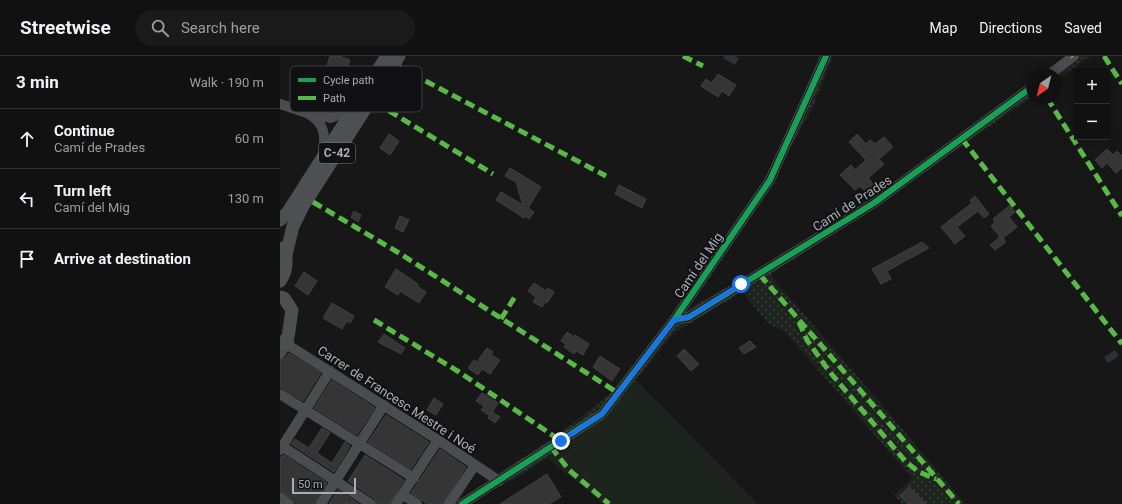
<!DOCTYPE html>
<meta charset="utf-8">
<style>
:root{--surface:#111;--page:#1a1a1a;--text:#f1f3f6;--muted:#9c9d9f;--line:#303131}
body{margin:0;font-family:Roboto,sans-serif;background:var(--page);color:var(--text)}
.controls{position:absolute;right:12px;top:12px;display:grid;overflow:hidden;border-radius:0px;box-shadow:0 2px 10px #0003}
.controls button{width:36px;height:36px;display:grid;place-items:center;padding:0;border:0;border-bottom:1px solid var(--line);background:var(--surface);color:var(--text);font:20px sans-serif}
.compass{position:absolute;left:746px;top:12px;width:36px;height:36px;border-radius:50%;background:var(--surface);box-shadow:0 2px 10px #0003;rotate:215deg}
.scale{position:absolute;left:12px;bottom:10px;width:64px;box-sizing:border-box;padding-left:4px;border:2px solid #a8adb8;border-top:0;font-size:11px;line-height:14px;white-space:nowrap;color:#a8adb8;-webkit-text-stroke:3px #111113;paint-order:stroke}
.stop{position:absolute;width:12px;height:12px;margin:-9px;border:3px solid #1a73e8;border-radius:50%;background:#fff}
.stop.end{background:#1a73e8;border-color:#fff;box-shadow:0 1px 4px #0008}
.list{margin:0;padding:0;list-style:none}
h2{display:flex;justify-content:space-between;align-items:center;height:52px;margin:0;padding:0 16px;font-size:17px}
h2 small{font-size:13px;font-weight:400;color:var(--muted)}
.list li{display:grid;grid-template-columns:26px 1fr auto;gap:12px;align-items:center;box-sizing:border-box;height:60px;padding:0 16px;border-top:1px solid var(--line)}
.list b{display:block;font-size:15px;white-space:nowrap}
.list p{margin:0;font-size:13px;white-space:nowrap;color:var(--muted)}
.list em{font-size:13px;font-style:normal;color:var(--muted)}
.icon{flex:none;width:22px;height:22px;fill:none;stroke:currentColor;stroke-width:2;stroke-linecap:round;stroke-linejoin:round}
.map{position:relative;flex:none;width:842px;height:448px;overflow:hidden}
header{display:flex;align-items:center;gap:24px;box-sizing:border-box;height:56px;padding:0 20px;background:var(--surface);border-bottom:1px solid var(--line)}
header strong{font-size:19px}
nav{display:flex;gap:22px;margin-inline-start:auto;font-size:14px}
.search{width:280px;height:36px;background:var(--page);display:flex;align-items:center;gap:10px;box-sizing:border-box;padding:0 14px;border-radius:22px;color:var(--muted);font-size:15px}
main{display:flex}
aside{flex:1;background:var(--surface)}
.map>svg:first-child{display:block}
.grass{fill:url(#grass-dots)}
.garden{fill:#1d241e}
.water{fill:#2a3239}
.building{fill:#353536;stroke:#3f4043}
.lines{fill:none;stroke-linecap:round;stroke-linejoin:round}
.minor{stroke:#4b4c50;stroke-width:10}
.major{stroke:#4d4f52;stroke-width:13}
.quiet{stroke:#58b947;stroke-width:5;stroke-dasharray:10 5;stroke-linecap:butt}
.cycleway-casing{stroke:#111113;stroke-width:8}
.cycleway{stroke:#1a9f57;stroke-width:6}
.route{stroke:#1a73e8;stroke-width:5}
.labels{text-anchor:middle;stroke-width:4;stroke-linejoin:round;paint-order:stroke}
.shield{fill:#111113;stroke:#7b7e86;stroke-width:1}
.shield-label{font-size:12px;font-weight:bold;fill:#a8adb8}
.street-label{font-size:13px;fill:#a8adb8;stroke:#111113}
.key{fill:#111113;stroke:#3e4045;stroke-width:1}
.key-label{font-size:11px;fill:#a8adb8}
</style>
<header>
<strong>Streetwise</strong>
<div class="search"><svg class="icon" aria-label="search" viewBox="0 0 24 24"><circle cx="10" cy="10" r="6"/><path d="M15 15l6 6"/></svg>Search here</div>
<nav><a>Map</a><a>Directions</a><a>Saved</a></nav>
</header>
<main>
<aside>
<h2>3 min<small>Walk · 190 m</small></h2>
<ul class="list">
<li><svg class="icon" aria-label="ahead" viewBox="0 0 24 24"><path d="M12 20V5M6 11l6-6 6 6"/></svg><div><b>Continue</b><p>Camí de Prades</p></div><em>60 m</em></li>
<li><svg class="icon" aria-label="left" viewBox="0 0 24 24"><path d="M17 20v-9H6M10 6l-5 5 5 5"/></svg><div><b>Turn left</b><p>Camí del Mig</p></div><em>130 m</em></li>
<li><svg class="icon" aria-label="arrive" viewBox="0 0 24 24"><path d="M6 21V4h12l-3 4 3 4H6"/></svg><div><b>Arrive at destination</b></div></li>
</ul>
</aside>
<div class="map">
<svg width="842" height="448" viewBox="0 0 842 448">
<defs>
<pattern id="grass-dots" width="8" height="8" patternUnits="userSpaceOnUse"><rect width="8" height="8" fill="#1d241e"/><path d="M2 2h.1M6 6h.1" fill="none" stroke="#3b413d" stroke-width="1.8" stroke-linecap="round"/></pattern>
</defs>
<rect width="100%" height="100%" fill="#171717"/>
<path class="grass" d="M 539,0 L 553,0 L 534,49 L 490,129 L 406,254 L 475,216 L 582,150 L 752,27 L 752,41 L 616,136 L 490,219 L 604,351 L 685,448 L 622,448 L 614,439 L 632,422 L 505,276 L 488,267 L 462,236 L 394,277 L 334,351 L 295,384 L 231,425 L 219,417 L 279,378 L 331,337 L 399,250 L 486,122 L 529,27 Z
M 791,0 L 811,0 L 776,24 L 776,18 Z"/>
<path class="garden" d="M 356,324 L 478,448 L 324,448 L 266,401 L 295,384 L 334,351 Z"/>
<path class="water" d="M 444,0 L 455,0 L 459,2 L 455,9 L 443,2 Z
M 835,294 L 839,300 L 828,307 L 824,301 Z"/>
<path class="building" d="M 50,0 L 59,0 L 70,4 L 55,48 L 40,43 L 45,29 L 41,28 Z
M 438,18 L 456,29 L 449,40 L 442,35 L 438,41 L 421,30 L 426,23 L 432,27 Z
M 109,78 L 119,85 L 110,99 L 100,92 Z
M 577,78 L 586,88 L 590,84 L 595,88 L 604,81 L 613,91 L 599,103 L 604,108 L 588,122 L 599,134 L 591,141 L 580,130 L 575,134 L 560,119 L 571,109 L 575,114 L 586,104 L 569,86 Z
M 827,93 L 833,99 L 837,95 L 842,100 L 842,112 L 836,117 L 827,107 L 822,112 L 815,104 Z
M 230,112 L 261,131 L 248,152 L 254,156 L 249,163 L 245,160 L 244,162 L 216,144 L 221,136 L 243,149 L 236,126 L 225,120 Z
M 339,129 L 366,143 L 362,152 L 335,138 Z
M 695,140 L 709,158 L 704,162 L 698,155 L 677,171 L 685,180 L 675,188 L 661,171 L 692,147 L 690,144 Z
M 730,149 L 735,156 L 729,161 L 737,171 L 723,182 L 726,186 L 715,194 L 710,189 L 720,181 L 711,170 L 715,166 L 713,163 Z
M 74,155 L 81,159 L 78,166 L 71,161 Z
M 120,160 L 129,164 L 123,176 L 115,172 Z
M 642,186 L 649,192 L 607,215 L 611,223 L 601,228 L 592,213 Z
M 116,213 L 138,228 L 137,230 L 146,236 L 139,247 L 120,235 L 118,239 L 105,231 Z
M 24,216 L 37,225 L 28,239 L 15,230 Z
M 254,227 L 266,235 L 268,232 L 274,236 L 267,247 L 265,246 L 262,251 L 253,246 L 256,241 L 248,235 Z
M 52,247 L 74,260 L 70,267 L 67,265 L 62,273 L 43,262 Z
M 287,276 L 294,281 L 295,279 L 309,288 L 303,299 L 296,295 L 294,298 L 284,291 L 286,288 L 281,285 Z
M 104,278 L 125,292 L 121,298 L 98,286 Z
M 470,285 L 476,291 L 464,298 L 459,292 Z
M 207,292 L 213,296 L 211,299 L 220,304 L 210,318 L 202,313 L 198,319 L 188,312 L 194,304 L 197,306 Z
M 404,293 L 419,308 L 411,315 L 397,300 Z
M 9,297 L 41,317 L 23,345 L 0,331 L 0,304 L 5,302 Z
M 320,300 L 340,313 L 332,325 L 313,311 Z
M 52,324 L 95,352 L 77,379 L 34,352 Z
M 202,337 L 218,347 L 210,360 L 201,354 L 204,350 L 196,345 Z
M 154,342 L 163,348 L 156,359 L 147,354 Z
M 212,356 L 220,361 L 215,367 L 208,362 Z
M 106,359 L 149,386 L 131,413 L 88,386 Z
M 42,372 L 50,377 L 37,397 L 52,407 L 65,386 L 70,390 L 54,416 L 11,388 L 15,383 L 29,392 Z
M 160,393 L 186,411 L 163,448 L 147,448 L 131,437 Z
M 4,399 L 47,427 L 35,448 L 16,448 L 13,443 L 0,436 L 0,402 Z
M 85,399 L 124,424 L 110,448 L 97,448 L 95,443 L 68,425 Z
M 267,418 L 281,441 L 269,448 L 220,448 Z
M 629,431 L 646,448 L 628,448 L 620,440 Z
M 58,434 L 79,448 L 49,448 Z"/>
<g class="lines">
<path class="minor" d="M 770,18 L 794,0
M 0,48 L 27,57
M 44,86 C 45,72 39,64 27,57 L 51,62 L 63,57
M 394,264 L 409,261 L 594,147 L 752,31
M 0,284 L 158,384 L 219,425
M 0,298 L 7,288
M 0,338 L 134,422
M 0,389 L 91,448
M 0,394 L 50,315
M 123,439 L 137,448
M 0,442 L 9,448
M 41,448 L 104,349
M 116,448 L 158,384
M 169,448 L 195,409
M 182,448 L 322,358 L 394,264 L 490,124 L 546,0"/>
<path class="major" d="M 0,164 L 8,156 L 107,0
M 6,199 L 13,170 L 23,150 L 119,0
M 0,225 C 7,215 8,203 3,192
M 0,241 L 4,242 L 12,254 L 7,288"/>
<path class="quiet" d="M 403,0 L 423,10
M 792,0 L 793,1
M 824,0 L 842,28
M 119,11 L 326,120
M 767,42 L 842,160
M 96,47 L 213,118
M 682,83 L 842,288
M 33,146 L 119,197 L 338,337
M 480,219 L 679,448
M 221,263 L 236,239
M 94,264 L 179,316 L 281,385
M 519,266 L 527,284 L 549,315 L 626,406 L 639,416 L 656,423
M 271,391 L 289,414 L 329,448"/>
<g class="cycleway-casing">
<path id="cycleway" d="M 394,264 L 409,261 L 594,147 L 752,31
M 182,448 L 322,358 L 394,264 L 490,124 L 546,0"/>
</g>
<use href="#cycleway" class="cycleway"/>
</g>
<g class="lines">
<path class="route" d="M 281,385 L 322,358 L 394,264 L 409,261 L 461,228"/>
</g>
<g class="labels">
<rect class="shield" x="39" y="87" width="36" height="20" rx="3"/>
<g class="shield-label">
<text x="57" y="101">C-42</text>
</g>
<g class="street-label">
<text transform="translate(572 147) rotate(-33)" y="5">Camí de Prades</text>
<text transform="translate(418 209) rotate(-56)" y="5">Camí del Mig</text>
<text transform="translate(117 343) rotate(33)" y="5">Carrer de Francesc Mestre i Noé</text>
</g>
</g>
<rect x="10" y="10" width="132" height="46" rx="6" class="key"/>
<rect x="18" y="22" width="18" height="4" fill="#1a9f57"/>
<rect x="18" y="40" width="18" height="4" fill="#58b947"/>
<g class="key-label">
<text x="43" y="28">Cycle path</text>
<text x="43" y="46">Path</text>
</g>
</svg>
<div class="controls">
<button>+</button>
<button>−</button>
</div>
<svg class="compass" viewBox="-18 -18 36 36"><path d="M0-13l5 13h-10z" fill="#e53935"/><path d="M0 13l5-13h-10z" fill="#9c9d9f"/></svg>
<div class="scale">50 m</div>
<div class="stop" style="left:461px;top:228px"></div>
<div class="stop end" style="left:281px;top:385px"></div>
</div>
</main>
